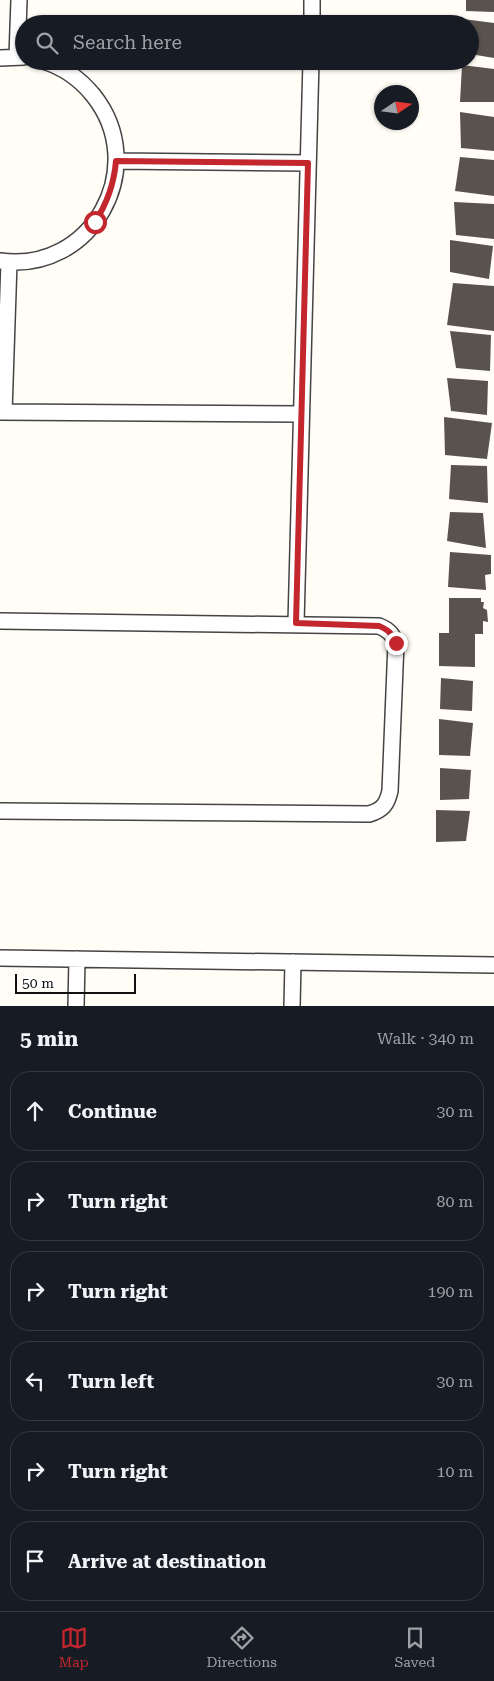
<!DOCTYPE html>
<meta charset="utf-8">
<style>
:root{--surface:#171b24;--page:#242831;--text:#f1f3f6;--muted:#9ea1a6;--line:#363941;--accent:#c4262e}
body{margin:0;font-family:"Roboto Serif",serif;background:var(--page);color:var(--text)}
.compass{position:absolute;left:374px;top:85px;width:45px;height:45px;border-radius:50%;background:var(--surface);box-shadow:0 1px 4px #0004;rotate:77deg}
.scale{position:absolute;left:15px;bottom:12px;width:121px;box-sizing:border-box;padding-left:5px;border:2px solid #111;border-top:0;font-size:14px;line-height:18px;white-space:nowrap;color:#111;-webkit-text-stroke:4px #fff;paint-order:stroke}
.stop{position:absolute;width:15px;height:15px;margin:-11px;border:4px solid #c4262e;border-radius:50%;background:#fff}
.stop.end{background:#c4262e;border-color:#fff;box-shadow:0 1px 5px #0008}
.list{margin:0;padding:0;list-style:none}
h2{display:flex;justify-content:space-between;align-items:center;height:65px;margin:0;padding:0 20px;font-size:21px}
h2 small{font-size:16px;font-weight:400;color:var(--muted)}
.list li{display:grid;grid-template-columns:32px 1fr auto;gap:15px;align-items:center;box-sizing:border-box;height:80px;margin:0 10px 10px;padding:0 10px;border:1px solid var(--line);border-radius:20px}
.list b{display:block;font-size:19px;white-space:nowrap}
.list em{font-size:16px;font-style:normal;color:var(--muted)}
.icon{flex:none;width:28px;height:28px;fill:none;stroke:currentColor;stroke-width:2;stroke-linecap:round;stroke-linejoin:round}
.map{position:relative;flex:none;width:494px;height:1006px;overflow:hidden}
.search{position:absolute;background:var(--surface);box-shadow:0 1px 4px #0004;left:15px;right:15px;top:15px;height:55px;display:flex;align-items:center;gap:12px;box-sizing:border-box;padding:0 18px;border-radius:28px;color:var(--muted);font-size:19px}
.sheet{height:605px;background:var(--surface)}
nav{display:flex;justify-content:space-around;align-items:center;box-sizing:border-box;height:70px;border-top:1px solid var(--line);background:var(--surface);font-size:14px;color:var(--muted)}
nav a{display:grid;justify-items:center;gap:2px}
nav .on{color:var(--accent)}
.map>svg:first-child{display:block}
.building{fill:#5a524d}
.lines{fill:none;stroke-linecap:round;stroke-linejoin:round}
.minor-casing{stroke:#444;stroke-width:18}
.minor{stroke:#fff;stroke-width:15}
.route{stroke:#c4262e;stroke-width:6}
</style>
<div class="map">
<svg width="494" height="1006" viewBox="0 0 494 1006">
<rect width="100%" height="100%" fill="#fffdf5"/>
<path class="building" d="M 466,0 L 494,0 L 494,12 L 466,11 Z
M 463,19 L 494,23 L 494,58 L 470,54 L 470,24 L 463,24 Z
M 462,65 L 494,69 L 494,102 L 460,102 Z
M 460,112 L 494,117 L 494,151 L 461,148 Z
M 460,157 L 494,160 L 494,196 L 455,191 Z
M 454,202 L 494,204 L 494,239 L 456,235 Z
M 450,240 L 493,246 L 489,279 L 450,272 Z
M 453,283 L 494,286 L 494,331 L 447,325 Z
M 450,331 L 491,335 L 490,371 L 456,368 Z
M 447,378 L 488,381 L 487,415 L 451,411 Z
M 444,417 L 492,423 L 487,459 L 445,455 Z
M 451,465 L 487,466 L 488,503 L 449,499 Z
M 450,512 L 483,513 L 486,548 L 447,541 Z
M 450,552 L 491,555 L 491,574 L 485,575 L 486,590 L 448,587 Z
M 449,598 L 481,598 L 481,602 L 484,602 L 483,608 L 487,610 L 488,622 L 483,621 L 483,634 L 475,634 L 475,667 L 439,666 L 439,633 L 449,633 Z
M 441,678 L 473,681 L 472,711 L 440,709 Z
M 439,719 L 473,723 L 470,756 L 439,755 Z
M 440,768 L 471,770 L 469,799 L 440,800 Z
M 436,810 L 470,811 L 466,841 L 436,842 Z"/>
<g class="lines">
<g class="minor-casing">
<path id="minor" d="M 312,24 L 312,0
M 17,57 L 19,0
M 0,58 L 24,57
M 116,161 L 308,163
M 0,261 C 92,274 151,167 93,95 C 80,79 63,67 43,61
M 0,412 L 301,414
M 4,412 L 9,262
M 0,621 L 379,626 C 389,630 392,634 396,643 L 390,791 C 387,804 383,810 369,814 L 0,811
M 296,623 L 311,61
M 0,958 L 494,965
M 76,1006 L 77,959
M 292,1006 L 293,962"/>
</g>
<use href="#minor" class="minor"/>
</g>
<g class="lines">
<path class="route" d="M 95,222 C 108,202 114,184 116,161 L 308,163 L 296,623 L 379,626 C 389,630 392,634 396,643"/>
</g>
</svg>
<svg class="compass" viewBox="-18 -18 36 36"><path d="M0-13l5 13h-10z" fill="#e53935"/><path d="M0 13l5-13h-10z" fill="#9ea1a6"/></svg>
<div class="scale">50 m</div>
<div class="stop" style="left:95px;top:222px"></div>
<div class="stop end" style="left:396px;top:643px"></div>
<div class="search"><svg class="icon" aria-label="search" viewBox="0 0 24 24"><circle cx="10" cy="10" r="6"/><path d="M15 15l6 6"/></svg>Search here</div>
</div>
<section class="sheet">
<h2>5 min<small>Walk · 340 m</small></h2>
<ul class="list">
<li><svg class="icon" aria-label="ahead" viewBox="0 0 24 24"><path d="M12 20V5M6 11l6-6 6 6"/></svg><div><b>Continue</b></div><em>30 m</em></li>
<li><svg class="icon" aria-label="right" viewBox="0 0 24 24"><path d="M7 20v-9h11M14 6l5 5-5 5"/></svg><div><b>Turn right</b></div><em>80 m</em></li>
<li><svg class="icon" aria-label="right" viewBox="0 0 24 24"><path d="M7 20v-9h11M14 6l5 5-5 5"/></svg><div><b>Turn right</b></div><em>190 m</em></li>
<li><svg class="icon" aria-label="left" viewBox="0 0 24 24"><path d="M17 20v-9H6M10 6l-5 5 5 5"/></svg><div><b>Turn left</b></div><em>30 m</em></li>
<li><svg class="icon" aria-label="right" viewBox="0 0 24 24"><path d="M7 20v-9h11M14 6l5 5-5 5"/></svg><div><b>Turn right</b></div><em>10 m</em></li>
<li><svg class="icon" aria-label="arrive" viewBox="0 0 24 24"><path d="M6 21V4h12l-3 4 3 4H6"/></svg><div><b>Arrive at destination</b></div></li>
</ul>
</section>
<nav>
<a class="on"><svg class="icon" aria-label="map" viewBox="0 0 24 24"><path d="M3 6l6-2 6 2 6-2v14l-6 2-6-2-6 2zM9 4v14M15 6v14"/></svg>Map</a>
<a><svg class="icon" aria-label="directions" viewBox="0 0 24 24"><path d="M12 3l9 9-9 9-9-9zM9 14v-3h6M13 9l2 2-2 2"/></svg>Directions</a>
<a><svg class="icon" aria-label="saved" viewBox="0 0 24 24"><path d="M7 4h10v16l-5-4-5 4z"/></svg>Saved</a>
</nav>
